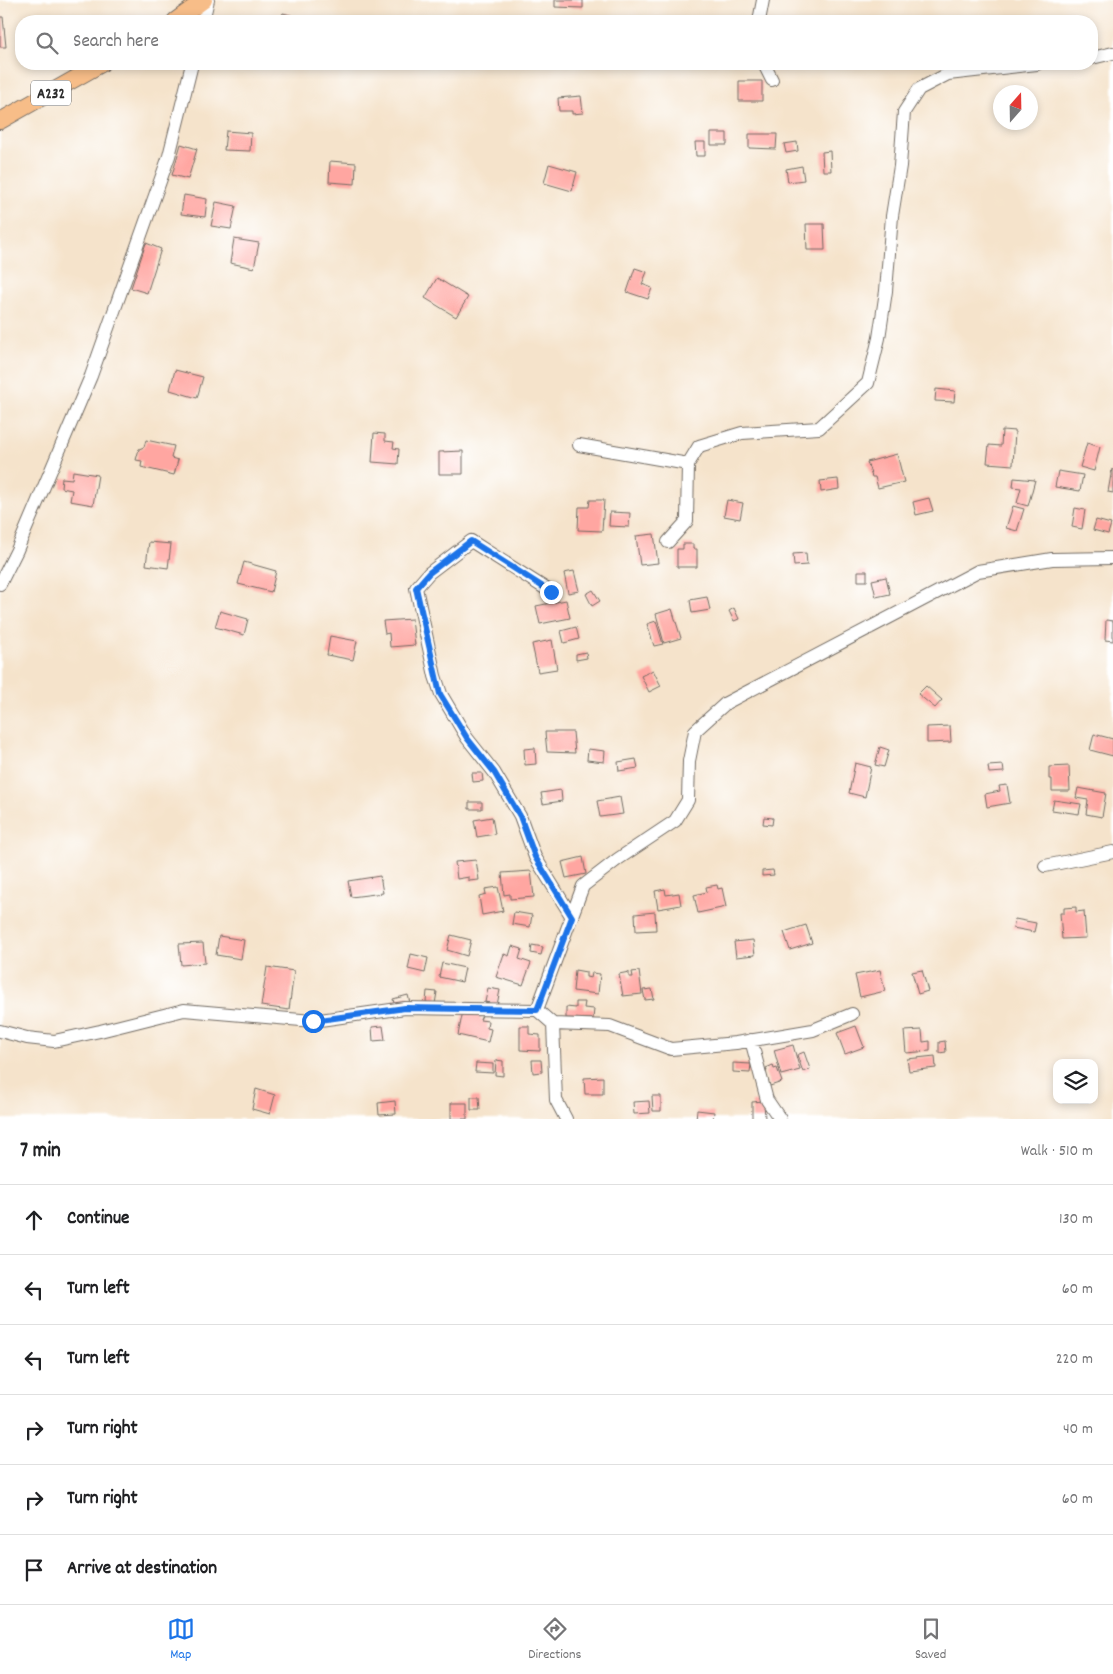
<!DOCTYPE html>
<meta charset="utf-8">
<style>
:root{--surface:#fff;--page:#f2f2f2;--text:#202124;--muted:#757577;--line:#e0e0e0;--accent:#1a73e8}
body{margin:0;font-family:Dekko,sans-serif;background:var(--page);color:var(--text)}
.controls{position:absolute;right:15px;bottom:15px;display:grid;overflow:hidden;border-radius:10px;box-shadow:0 2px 8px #0003}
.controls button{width:45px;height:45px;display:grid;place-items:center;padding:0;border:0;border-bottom:1px solid var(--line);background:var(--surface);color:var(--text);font:25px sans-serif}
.compass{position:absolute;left:993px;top:85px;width:45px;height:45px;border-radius:50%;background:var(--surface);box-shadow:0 2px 8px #0003;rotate:20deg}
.stop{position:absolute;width:15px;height:15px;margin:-11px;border:4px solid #1a73e8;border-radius:50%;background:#fff}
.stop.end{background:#1a73e8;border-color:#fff;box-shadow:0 1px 5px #0008}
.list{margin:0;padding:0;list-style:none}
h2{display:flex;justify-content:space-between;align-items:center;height:65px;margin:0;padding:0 20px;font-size:21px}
h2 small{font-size:16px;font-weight:400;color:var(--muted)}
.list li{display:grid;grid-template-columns:32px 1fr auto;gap:15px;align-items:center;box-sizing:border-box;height:70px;padding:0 20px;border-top:1px solid var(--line)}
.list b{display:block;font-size:19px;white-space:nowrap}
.list em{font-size:16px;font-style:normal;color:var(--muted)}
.icon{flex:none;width:28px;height:28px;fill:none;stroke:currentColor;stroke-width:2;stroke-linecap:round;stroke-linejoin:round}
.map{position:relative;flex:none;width:1113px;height:1119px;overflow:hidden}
.search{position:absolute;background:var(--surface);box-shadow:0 2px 8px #0003;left:15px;right:15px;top:15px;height:55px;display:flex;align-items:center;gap:12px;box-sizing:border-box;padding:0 18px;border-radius:20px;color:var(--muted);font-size:19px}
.sheet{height:485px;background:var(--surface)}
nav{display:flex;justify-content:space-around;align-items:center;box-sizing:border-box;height:70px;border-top:1px solid var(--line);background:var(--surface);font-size:14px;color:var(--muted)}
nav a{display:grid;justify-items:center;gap:2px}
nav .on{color:var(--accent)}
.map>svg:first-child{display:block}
.building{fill:#ffa6a1}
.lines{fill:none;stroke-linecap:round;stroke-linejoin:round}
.minor-casing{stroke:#726b63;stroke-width:14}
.major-casing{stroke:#726b63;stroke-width:18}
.minor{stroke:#fff;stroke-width:12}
.major{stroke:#f7bd88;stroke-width:16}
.route{stroke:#1a73e8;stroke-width:6}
.labels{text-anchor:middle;stroke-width:4.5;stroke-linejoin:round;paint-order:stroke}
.shield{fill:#fff;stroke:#6b6b6b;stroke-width:1}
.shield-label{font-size:15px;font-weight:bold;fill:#2b2b2b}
</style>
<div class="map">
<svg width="1113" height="1119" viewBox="0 0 1113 1119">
<rect width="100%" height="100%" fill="#fff"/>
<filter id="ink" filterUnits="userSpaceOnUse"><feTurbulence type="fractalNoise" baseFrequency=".02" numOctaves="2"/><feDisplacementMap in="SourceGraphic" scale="10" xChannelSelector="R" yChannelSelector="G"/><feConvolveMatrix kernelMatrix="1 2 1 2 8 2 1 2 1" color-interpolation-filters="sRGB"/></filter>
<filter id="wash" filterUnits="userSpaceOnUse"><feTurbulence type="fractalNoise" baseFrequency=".0096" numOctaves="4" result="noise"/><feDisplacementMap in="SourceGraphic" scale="20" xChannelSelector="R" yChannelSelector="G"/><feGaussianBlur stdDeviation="1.12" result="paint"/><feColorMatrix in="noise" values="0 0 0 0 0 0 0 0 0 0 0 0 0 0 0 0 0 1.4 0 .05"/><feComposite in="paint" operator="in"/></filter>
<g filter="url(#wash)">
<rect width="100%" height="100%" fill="#f5e3cb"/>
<g id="blocks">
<path class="building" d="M 555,0 L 583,0 L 583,8 L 555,7 Z
M 283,13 L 305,19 L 304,21 L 280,21 Z
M 0,17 L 3,17 L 6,47 L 0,47 Z
M 739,81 L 762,81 L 762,101 L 739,101 Z
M 581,96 L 583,113 L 572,114 L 572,111 L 559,111 L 558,98 Z
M 226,131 L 251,133 L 250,151 L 224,150 Z
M 711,133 L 727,133 L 727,145 L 711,145 Z
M 749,134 L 777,134 L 776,149 L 749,148 Z
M 695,142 L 705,142 L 705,156 L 696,156 Z
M 797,142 L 798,151 L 786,153 L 784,144 Z
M 181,144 L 197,149 L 188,179 L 172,175 Z
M 830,151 L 831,171 L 823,171 L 822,152 Z
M 330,161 L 356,163 L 355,184 L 329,182 Z
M 549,164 L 577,172 L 572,191 L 544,183 Z
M 802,166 L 804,180 L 788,182 L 786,169 Z
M 184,195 L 207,199 L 205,217 L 181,214 Z
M 216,202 L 236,206 L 231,229 L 211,226 Z
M 806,224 L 824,224 L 825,250 L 807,250 Z
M 234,239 L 259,243 L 254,268 L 230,263 Z
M 146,243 L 161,249 L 147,293 L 131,288 Z
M 635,268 L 647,272 L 642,284 L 652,288 L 648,299 L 627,292 Z
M 437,278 L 468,297 L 456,317 L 425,298 Z
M 175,370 L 203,377 L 197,398 L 170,390 Z
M 936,389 L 955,391 L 954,402 L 935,401 Z
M 1002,430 L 1015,431 L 1013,465 L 987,463 L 989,445 L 1001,446 Z
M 374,433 L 385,434 L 385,441 L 394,442 L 393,448 L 399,449 L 398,464 L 372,462 Z
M 146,440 L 174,446 L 171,458 L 178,460 L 174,475 L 141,467 L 142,461 L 136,460 L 139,449 L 144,447 Z
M 1087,443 L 1100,447 L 1094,471 L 1080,467 Z
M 463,451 L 463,474 L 439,474 L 439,452 Z
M 897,454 L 904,482 L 878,488 L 875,477 L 872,477 L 867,462 Z
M 1112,469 L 1113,470 L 1113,493 L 1108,492 Z
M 73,471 L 98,475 L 93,505 L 70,501 L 72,490 L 61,488 L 62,478 L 72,479 Z
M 1058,471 L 1083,475 L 1080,491 L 1055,487 Z
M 1014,478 L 1035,480 L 1028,506 L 1017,503 L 1021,488 L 1013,487 Z
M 838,479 L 839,489 L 821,492 L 820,481 Z
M 929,498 L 933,511 L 916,515 L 913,502 Z
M 590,500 L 604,500 L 602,531 L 578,530 L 579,507 L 589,507 Z
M 727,500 L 743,503 L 740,519 L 724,516 Z
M 1013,506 L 1024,509 L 1017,531 L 1006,528 Z
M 1075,508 L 1085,510 L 1082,529 L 1072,527 Z
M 610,512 L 630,513 L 629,527 L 609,526 Z
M 1096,520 L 1111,524 L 1108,534 L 1093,530 Z
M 654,534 L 658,563 L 640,565 L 636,536 Z
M 149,542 L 171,544 L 168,568 L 146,565 Z
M 683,544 L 693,544 L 693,549 L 697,549 L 697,567 L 677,567 L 677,549 L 683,549 Z
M 806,553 L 807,565 L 794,566 L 793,554 Z
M 244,562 L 276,571 L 271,592 L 238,584 Z
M 574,571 L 579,591 L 568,593 L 564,573 Z
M 858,571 L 867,571 L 867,581 L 858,581 Z
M 886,577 L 890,594 L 876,597 L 872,580 Z
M 593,590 L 600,601 L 592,606 L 586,594 Z
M 707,597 L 710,610 L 692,613 L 690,600 Z
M 566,600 L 570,618 L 540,624 L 536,606 Z
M 734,608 L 739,619 L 734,621 L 729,611 Z
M 672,609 L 681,638 L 664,643 L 656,614 Z
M 220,611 L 248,619 L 244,635 L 215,627 Z
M 412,619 L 415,645 L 390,647 L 389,633 L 385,634 L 383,621 Z
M 1106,620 L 1113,621 L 1113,641 L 1105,640 Z
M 656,621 L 663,644 L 654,646 L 647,624 Z
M 576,627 L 579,639 L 564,643 L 561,631 Z
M 330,636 L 357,641 L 353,660 L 327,655 Z
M 552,640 L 557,669 L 538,672 L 532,644 Z
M 586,652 L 587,658 L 576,660 L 576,654 Z
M 653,670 L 661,686 L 649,692 L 641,676 Z
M 926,686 L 942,700 L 935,708 L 918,694 Z
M 950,726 L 951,742 L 927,743 L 927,727 Z
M 545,732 L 573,732 L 575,753 L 547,752 Z
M 1094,734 L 1113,739 L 1113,756 L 1090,750 Z
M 880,747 L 889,750 L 884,767 L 875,765 Z
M 535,748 L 536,764 L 525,765 L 524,749 Z
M 588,749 L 605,751 L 604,762 L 587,760 Z
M 636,759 L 638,768 L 619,771 L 618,762 Z
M 855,763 L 871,767 L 865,797 L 849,793 Z
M 1003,765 L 1004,772 L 989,773 L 988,766 Z
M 1069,766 L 1070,791 L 1052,791 L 1052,779 L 1049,779 L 1049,767 Z
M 472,773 L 482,773 L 483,781 L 473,782 Z
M 1007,785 L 1010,803 L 987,807 L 985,794 L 1000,791 L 999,786 Z
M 1078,788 L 1106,793 L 1102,817 L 1086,814 L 1088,800 L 1076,798 Z
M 561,790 L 562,801 L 543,804 L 541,793 Z
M 620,797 L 623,814 L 600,817 L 597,801 Z
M 1054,800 L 1081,804 L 1079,814 L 1052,810 Z
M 469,802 L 482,802 L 482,809 L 469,809 Z
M 492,817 L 495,834 L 477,837 L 474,820 Z
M 764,817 L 773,818 L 772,825 L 763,824 Z
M 583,857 L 586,874 L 566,878 L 562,862 Z
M 476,860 L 479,880 L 469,881 L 469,877 L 457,879 L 455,862 Z
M 773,870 L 774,875 L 762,876 L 762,871 Z
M 531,871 L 534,897 L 510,899 L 510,894 L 504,895 L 502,873 Z
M 380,876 L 383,893 L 351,897 L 348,881 Z
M 717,885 L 718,889 L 722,888 L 726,907 L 698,913 L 694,895 L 707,892 L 706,887 Z
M 498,887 L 503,911 L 482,915 L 479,896 L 486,894 L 485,889 Z
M 665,889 L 666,895 L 679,893 L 681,905 L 658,909 L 655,891 Z
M 1076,907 L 1076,912 L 1084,911 L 1086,938 L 1062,939 L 1060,913 L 1064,913 L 1064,908 Z
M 514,912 L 532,915 L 530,927 L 512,924 Z
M 655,912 L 656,930 L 636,931 L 635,914 Z
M 1015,919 L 1036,923 L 1034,932 L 1013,928 Z
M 806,925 L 812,943 L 790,950 L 784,932 Z
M 451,935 L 471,940 L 467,956 L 447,950 Z
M 219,936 L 244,940 L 241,959 L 216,955 Z
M 753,940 L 755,955 L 736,957 L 734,942 Z
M 203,943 L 205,963 L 181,965 L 179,944 Z
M 532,945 L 543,947 L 541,955 L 531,953 Z
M 512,946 L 522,949 L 519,959 L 531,963 L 523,985 L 496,977 L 504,954 L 509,956 Z
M 411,954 L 428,958 L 425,973 L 408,969 Z
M 442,963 L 465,968 L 462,982 L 439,977 Z
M 267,967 L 294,971 L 289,1010 L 261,1006 Z
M 575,970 L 586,972 L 586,977 L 591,978 L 592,973 L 600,974 L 598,994 L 573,991 Z
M 880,970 L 885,991 L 860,997 L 855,975 Z
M 922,970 L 928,991 L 918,994 L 912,972 Z
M 639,971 L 642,994 L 623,996 L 619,974 L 629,972 L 629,977 L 633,977 L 632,972 Z
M 488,988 L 500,990 L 497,1005 L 485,1002 Z
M 652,989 L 654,999 L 645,1000 L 643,990 Z
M 427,991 L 437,992 L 435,1004 L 426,1002 Z
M 408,995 L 410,1003 L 395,1007 L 393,999 Z
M 576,1002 L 585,1002 L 584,1008 L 594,1009 L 593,1019 L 566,1018 L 566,1007 L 576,1008 Z
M 463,1011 L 482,1015 L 480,1020 L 488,1021 L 487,1028 L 491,1029 L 488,1042 L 458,1035 Z
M 383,1026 L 385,1040 L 373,1041 L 372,1027 Z
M 520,1026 L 529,1026 L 529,1034 L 540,1035 L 540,1051 L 520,1050 Z
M 856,1026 L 864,1047 L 845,1054 L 837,1033 Z
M 922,1030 L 923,1042 L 930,1041 L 930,1051 L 906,1053 L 904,1031 Z
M 945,1041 L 946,1052 L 939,1053 L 939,1042 Z
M 793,1045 L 800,1070 L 781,1075 L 774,1050 Z
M 804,1052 L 810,1069 L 803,1072 L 797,1055 Z
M 935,1056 L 936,1068 L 909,1071 L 907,1059 Z
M 496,1060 L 503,1061 L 503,1076 L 495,1075 Z
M 532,1060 L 541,1060 L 542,1072 L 533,1073 Z
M 476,1063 L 493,1064 L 493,1073 L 475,1072 Z
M 733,1063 L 751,1064 L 750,1073 L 733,1072 Z
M 773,1065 L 774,1069 L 777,1068 L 782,1082 L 770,1086 L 765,1072 L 767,1071 L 766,1068 Z
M 603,1077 L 603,1094 L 585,1094 L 584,1078 Z
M 256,1089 L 275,1095 L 270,1114 L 252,1109 Z
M 652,1096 L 661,1096 L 661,1111 L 653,1111 Z
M 471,1097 L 479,1097 L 480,1110 L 471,1110 Z
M 395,1101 L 396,1114 L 379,1115 L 378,1103 Z
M 649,1101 L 650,1113 L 634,1114 L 633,1102 Z
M 764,1101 L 765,1119 L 752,1119 L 752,1102 Z
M 451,1103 L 467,1103 L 467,1119 L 451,1119 Z
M 697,1110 L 714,1112 L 713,1119 L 696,1119 Z"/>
</g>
</g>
<g filter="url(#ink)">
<use href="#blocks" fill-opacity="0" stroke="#726b63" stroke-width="1"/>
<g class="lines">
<g class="minor-casing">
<path id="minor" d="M 203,21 L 208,0
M 759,21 L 763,0
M 1092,58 L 1113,53
M 764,64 L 772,80
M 579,445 L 688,464 L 687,521 L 668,542
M 688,464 L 699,446 L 742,433 L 819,428 L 868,383 L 879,338 L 886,291 L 892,216 L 900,166 L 904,112 L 919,89 L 948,74 L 1037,64
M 0,584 L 17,550 L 91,376 L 169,156 L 192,64
M 551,592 L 471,541 L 429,573 L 416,588 L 435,676 L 441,694 L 467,738 L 494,772 L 520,816 L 535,857 L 572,917
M 1045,866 L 1113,852
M 537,1010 L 553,1024 L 610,1026 L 671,1049 L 736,1043 L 813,1030 L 852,1014
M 553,1024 L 556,1100 L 566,1119
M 0,1031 L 27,1038 L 54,1041 L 100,1031 L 184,1010 L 313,1021 L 405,1008 L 537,1010 L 583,886 L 618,859 L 675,821 L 688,800 L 689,761 L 695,731 L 726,703 L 978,571 L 1052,559 L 1113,558
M 751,1040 L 767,1100 L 780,1119"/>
</g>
<g class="major-casing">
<path id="major" d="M 175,21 L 204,0
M 0,121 L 101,64"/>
</g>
<use href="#minor" class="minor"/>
<use href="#major" class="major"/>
</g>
</g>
<g class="lines" filter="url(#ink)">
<path class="route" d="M 313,1021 L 405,1008 L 537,1010 L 572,917 L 535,857 L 520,816 L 494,772 L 467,738 L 440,694 L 416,588 L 429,573 L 471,541 L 551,592"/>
</g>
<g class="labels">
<rect class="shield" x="31" y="80.5" width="40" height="25" rx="4"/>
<g class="shield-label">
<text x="51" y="98">A232</text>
</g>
</g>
</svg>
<div class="controls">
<button><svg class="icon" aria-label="layers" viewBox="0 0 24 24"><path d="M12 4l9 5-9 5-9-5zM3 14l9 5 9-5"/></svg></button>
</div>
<svg class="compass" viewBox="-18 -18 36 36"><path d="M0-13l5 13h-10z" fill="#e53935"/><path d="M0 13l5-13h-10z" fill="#757577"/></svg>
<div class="stop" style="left:313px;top:1021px"></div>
<div class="stop end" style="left:551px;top:592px"></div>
<div class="search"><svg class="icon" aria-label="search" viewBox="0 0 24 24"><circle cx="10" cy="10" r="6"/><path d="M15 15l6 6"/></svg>Search here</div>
</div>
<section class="sheet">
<h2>7 min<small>Walk · 510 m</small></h2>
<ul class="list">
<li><svg class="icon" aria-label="ahead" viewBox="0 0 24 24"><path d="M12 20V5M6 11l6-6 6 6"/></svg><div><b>Continue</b></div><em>130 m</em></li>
<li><svg class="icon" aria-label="left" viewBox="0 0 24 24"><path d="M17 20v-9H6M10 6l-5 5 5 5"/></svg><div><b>Turn left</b></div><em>60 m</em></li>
<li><svg class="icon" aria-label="left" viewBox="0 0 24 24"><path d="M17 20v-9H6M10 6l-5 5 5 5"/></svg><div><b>Turn left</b></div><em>220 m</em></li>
<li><svg class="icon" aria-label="right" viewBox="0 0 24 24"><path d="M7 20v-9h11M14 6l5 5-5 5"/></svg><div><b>Turn right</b></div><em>40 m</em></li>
<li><svg class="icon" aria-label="right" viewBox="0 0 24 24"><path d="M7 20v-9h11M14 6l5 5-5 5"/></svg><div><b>Turn right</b></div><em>60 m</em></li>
<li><svg class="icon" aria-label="arrive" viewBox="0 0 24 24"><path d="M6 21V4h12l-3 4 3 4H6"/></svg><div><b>Arrive at destination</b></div></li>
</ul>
</section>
<nav>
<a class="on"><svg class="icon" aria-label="map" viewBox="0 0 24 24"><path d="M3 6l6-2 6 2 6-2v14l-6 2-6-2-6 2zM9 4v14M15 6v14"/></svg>Map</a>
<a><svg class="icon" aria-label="directions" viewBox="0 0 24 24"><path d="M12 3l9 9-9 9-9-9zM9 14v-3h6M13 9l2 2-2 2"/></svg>Directions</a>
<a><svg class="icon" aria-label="saved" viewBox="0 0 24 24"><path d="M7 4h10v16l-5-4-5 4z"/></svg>Saved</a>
</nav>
